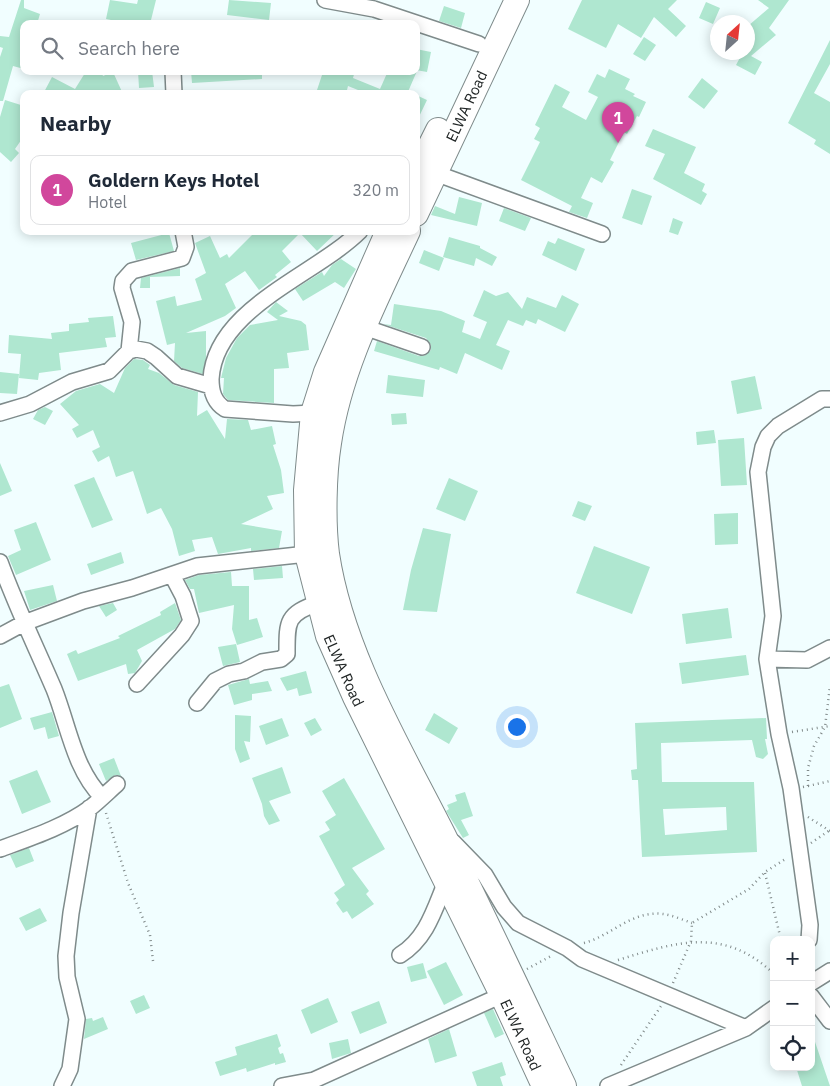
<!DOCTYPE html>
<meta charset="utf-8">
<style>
:root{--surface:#fff;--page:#f6f6f7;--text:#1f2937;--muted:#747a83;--line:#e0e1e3;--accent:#9b3318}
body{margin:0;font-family:"IBM Plex Sans",sans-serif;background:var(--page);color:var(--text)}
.controls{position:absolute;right:15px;bottom:15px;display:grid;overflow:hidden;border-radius:10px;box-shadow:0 2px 12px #0003}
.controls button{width:45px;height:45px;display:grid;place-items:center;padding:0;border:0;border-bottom:1px solid var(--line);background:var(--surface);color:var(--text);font:25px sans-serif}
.compass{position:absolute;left:710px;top:15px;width:45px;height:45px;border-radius:50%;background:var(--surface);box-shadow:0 2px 12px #0003;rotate:27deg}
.you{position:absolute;left:516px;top:726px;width:18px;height:18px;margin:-12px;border:4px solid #fff;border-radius:50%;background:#1a73e8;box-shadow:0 0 0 8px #1a73e833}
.badge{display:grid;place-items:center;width:32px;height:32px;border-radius:50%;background:var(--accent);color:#fff;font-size:16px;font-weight:700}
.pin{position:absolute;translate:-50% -41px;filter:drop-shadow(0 1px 2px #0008)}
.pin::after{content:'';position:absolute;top:26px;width:18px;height:15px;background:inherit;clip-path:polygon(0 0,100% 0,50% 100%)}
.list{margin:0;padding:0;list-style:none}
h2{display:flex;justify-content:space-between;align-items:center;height:65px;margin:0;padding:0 20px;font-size:21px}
h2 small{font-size:16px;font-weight:400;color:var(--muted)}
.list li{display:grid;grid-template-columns:32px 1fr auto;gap:15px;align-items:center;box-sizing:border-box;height:70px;margin:0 10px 10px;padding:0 10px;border:1px solid var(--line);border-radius:10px}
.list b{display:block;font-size:19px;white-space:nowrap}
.list p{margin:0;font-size:16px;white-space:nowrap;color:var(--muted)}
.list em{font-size:16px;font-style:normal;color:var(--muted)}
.icon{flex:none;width:28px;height:28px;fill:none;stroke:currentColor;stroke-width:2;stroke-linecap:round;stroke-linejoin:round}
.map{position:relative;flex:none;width:830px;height:1086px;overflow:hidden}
.search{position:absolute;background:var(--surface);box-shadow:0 2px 12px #0003;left:20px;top:20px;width:400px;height:55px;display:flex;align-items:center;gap:12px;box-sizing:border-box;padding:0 18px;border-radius:10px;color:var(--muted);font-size:19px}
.panel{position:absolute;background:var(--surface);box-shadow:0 2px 12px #0003;left:20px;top:90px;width:400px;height:145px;border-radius:10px}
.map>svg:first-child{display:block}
.building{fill:#afe7d0;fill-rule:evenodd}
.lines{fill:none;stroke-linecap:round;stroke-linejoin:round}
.street-casing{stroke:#7f8b8b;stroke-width:18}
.primary-casing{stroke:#7f8b8b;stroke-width:26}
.path{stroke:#828b8b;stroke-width:2.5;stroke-dasharray:1 4;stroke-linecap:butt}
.street{stroke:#fff;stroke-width:15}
.primary{stroke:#fff;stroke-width:24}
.labels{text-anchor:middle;stroke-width:4;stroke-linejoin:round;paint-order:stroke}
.street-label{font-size:15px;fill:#212626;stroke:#fff}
</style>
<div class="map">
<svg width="830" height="1086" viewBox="0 0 830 1086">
<rect width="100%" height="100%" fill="#f1feff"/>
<path class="building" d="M 21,0 L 24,0 L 24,8 L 40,14 L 37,24 L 24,24 L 24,69 L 13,66 L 3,101 L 0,101 L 0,57 L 3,48 L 0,47 L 0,36 L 9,37 Z
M 110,0 L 137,4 L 138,0 L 156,0 L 150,24 L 131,24 L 106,19 Z
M 229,0 L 271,3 L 269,20 L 227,15 Z
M 582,0 L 677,0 L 668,9 L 686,26 L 676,37 L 654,17 L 641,38 L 618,24 L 606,48 L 568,29 Z
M 758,0 L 789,0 L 769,28 L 776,35 L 751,56 L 762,62 L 755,75 L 736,65 L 743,52 L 748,54 L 748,26 L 769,8 Z
M 706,2 L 720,8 L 713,24 L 699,18 Z
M 444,6 L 465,13 L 461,28 L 439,21 Z
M 644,37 L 656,45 L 645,61 L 633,54 Z
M 830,40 L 830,64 L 814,93 L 830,102 L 830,154 L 814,144 L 816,140 L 788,123 Z
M 416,49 L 431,52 L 427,72 L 416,70 Z
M 609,69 L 630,79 L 625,89 L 635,94 L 633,96 L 646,102 L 639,117 L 637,116 L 627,134 L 624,132 L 610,160 L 614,162 L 602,183 L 591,177 L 581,198 L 593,203 L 587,218 L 569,212 L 572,206 L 521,180 L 540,142 L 534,139 L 540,128 L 535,125 L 555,84 L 570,92 L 562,107 L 586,120 L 598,97 L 588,92 L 597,74 L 605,78 Z
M 89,71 L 101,71 L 103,76 L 113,72 L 123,94 L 43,94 L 52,77 L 75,89 L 85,73 Z
M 138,71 L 152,71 L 154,87 L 139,88 Z
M 191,71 L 262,71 L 262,79 L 192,83 Z
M 342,71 L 355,71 L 353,78 L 380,89 L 388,71 L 417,71 L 407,94 L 368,94 L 348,86 L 346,94 L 333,94 L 317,90 L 323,72 L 340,75 Z
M 702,78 L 718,91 L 704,109 L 688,97 Z
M 416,95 L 427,100 L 416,123 Z
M 5,100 L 24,106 L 24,136 L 15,149 L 19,153 L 11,162 L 0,152 L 0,117 Z
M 653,129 L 696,147 L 684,173 L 705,184 L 702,191 L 707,194 L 701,205 L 653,179 L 665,154 L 645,146 Z
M 632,189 L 652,196 L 642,225 L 622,218 Z
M 459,197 L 482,203 L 477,226 L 431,215 L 435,206 L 455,214 Z
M 504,208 L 531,218 L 525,231 L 499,221 Z
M 673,218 L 683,222 L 678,235 L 669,232 Z
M 256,231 L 338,231 L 317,251 L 300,233 L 282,251 L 291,262 L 275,275 L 277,277 L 259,290 L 245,271 L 225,284 L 236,308 L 225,316 L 186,333 L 206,331 L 206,358 L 203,374 L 182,368 L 174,361 L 175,343 L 167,345 L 156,301 L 175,296 L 177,306 L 202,300 L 195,279 L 206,273 L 195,243 L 210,236 L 220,258 L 227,254 L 229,258 Z
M 169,233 L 174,251 L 136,260 L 131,243 Z
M 449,237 L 480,246 L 480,248 L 497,257 L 492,266 L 476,258 L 474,266 L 443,257 Z
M 558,238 L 585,249 L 576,271 L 542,255 L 548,241 L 555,244 Z
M 424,250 L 444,258 L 439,271 L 419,263 Z
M 341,259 L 356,269 L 344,288 L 335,282 L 303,301 L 295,289 L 322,272 L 324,276 L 332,265 Z
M 180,268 L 180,276 L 150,277 L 150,288 L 140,288 L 141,278 Z
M 484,290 L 496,296 L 508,292 L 522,309 L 527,297 L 556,308 L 562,295 L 579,304 L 565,332 L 538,319 L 536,324 L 526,320 L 523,326 L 508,320 L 496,345 L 510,351 L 502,370 L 465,353 L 457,374 L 440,367 L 439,370 L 374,351 L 377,341 L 419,356 L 424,356 L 431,350 L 431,345 L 426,338 L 383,324 L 391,325 L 394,304 L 441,311 L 465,321 L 462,332 L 480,339 L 487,322 L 473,316 Z
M 276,302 L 288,311 L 279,316 L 301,321 L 306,325 L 309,350 L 287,353 L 289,368 L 274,369 L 274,403 L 228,400 L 223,394 L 224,378 L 221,378 L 226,358 L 237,338 L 250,325 L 278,320 L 267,312 Z
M 113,316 L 116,337 L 105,338 L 107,347 L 59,353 L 61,370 L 39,373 L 38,380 L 19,378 L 21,354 L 8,353 L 9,335 L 52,339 L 51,333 L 69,331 L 69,324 L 89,322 L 88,318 Z
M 134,359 L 143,360 L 150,365 L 148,369 L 159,373 L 174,385 L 198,392 L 197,416 L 207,410 L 225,439 L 227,419 L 248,420 L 251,430 L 272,426 L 276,444 L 273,445 L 281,470 L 284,493 L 267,496 L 273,509 L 241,524 L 282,531 L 279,548 L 251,551 L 251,548 L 218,554 L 212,537 L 192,540 L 195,551 L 179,556 L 172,529 L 161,508 L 147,514 L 133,471 L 116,477 L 109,456 L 98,462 L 92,451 L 100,447 L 93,430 L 77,438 L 72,429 L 79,425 L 60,404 L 76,391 L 100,384 L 114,393 L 125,368 Z
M 0,372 L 19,374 L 17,394 L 0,393 Z
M 388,375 L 425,380 L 423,397 L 386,393 Z
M 755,376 L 762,409 L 737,414 L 731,381 Z
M 45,407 L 53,411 L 45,425 L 33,419 L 38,410 Z
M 406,413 L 407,424 L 392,425 L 391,414 Z
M 714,430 L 716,443 L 697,445 L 696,432 Z
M 744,438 L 747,485 L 721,486 L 718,440 Z
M 0,463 L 12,491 L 0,496 Z
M 94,477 L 113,520 L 92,528 L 74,485 Z
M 449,478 L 478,491 L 465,521 L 436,509 Z
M 578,501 L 592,506 L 585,521 L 572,516 Z
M 738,513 L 738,544 L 715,545 L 714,514 Z
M 36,522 L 51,560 L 16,575 L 8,556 L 21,550 L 14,530 Z
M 423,528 L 451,534 L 437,612 L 403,610 L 411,570 Z
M 594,546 L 650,567 L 632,614 L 576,593 Z
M 121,552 L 124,563 L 91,575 L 87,564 Z
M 282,566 L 283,578 L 254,580 L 253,569 Z
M 231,572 L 232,586 L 249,586 L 249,620 L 257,618 L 263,637 L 237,645 L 232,629 L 234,605 L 199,613 L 194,589 L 190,589 L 185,580 L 199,575 Z
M 53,585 L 57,601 L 30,610 L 24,591 Z
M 113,603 L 117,610 L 106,617 L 99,606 Z
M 175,603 L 181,620 L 175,629 L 137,650 L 142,661 L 135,673 L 128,674 L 126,664 L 78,681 L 67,654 L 76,650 L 78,654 L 120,638 L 118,636 L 161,615 L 160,612 Z
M 728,608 L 732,638 L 686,644 L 682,614 Z
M 236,644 L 240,662 L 223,666 L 218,647 Z
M 746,655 L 749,675 L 682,684 L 679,663 Z
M 306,671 L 312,693 L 299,696 L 297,688 L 287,691 L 280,678 Z
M 249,679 L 250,684 L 268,681 L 272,691 L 252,694 L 252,700 L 234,705 L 228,685 Z
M 9,684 L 22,719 L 0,728 L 0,687 Z
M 52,712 L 59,736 L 48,739 L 45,727 L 34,730 L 30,718 Z
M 434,713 L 458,728 L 449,744 L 425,730 Z
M 235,715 L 251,716 L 250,742 L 244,741 L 250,759 L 240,763 L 235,749 Z
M 282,718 L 289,736 L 266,745 L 259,726 Z
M 315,718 L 322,730 L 311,736 L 304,723 Z
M 766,718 L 767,739 L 765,739 L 768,754 L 763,759 L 756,757 L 752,740 L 661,743 L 662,782 L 754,782 L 757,852 L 642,857 L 638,780 L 632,780 L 631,770 L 637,769 L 635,723 ZM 726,807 L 727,830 L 665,835 L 663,809 Z
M 114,758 L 121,776 L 115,775 L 106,781 L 99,764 Z
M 282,767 L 291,793 L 269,801 L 280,821 L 269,825 L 264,816 L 262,804 L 252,778 Z
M 37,770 L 51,802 L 22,814 L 9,781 Z
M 344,778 L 385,849 L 352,868 L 369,891 L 366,894 L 374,904 L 352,919 L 347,911 L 343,913 L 336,903 L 339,900 L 334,893 L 345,885 L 319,836 L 330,830 L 325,822 L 336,815 L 322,791 Z
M 465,792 L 473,816 L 461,820 L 469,835 L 463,838 L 446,811 L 449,809 L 447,805 L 457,801 L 455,795 Z
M 29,848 L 34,861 L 16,868 L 10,855 Z
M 40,908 L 47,921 L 26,931 L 19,918 Z
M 446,962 L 463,995 L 444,1005 L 427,971 Z
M 423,963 L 427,978 L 411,982 L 407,967 Z
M 144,995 L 150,1008 L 136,1014 L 130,1001 Z
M 328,998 L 338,1022 L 311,1034 L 301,1010 Z
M 379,1001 L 387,1023 L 360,1034 L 351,1012 Z
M 493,1009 L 504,1034 L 495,1038 L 484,1013 Z
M 103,1017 L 108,1029 L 84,1039 L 86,1019 L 92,1018 L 93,1021 Z
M 449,1029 L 457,1056 L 435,1063 L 428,1039 Z
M 277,1034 L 281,1046 L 278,1048 L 280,1054 L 283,1053 L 286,1062 L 275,1065 L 275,1063 L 247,1072 L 246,1068 L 220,1076 L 215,1062 L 237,1055 L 235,1047 Z
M 811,1036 L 813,1036 L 830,1086 L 802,1086 L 796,1067 L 811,1067 Z
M 348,1039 L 351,1053 L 332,1059 L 329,1043 Z
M 502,1062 L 506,1075 L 500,1077 L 503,1086 L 477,1086 L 472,1072 Z"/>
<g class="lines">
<g class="street-casing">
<path id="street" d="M 325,0 L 374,9 L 479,44
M 173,71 L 174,94
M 435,173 L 602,234
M 364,327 L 422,347
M 129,351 L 132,322 L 122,288 L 123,281 L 132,271 L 182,258 L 186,247 L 183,231
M 0,413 L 30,404 L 72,382 L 109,371 L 129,351 L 136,349 L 147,351 L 156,357 L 177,376 L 211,386
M 313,413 L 293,414 L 225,409 C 214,402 211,392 211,379 C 215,308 316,275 360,231
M 0,562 C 16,606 36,647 54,689 C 68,724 74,769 102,797
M 0,636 L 24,623 L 83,601 L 132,588 L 197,566 L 307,554
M 767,659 L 807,660 L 830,648
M 137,684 L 182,635 L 191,621 L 183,596 L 172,575
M 197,703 L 215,681 L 229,674 L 244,671 L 262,662 L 281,659 L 287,654 C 287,622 286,614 318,603
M 453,842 L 485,875 L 504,907 L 518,923 L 567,948 L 582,959 L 746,1028
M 0,849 C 30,838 64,827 90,808 C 99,801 108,792 117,784
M 809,940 L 810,925 L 791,788 L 779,734 L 767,659 L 773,616 L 758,472 L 763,447 L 768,436 L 778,426 L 822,399 L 830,399
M 400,955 C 426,939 434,911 445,884
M 811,983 L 830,971
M 811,996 L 830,1021
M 62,1086 L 70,1069 L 77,1019 L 67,977 L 66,956 L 71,913 L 89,808
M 282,1086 L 314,1080 L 502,995
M 608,1086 L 746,1028 L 774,1008"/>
</g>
<g class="primary-casing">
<g id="primary">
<path d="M 416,174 L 438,130"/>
<path id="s1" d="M 416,214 L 517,0"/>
<path id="s2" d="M 388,231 L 326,372 L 313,413 L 306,490 L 307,554 L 328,636 L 355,697 L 502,995 L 544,1086"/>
<path d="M 408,231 C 376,300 340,368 329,443 C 324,474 323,522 327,554 C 342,654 401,750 446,840 C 486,921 525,1004 564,1086"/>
</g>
</g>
<path class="path" d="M 792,732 L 830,726
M 808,786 L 830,781
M 803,787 L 808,786 L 808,768 L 814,746 L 825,727 L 830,686
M 106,813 L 128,883 L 150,935 L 153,961
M 808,817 L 830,831
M 811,843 L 830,830
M 765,873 L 781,940
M 584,943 C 611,936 632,910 663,914 C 672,915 683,920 692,923
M 618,960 C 676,942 724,926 774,974
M 527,969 L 553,955
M 673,983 L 691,941 L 692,923 L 749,889 L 765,872 L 787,858
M 621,1065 L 661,1006"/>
<use href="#street" class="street"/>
<use href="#primary" class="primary"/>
</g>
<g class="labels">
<g class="street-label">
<text dy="5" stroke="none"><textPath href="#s1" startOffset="119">ELWA Road</textPath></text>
<text dy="5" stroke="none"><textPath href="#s2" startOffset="461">ELWA Road</textPath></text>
<text dy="5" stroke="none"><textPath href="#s2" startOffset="866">ELWA Road</textPath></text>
</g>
</g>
</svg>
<div class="controls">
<button>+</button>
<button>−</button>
<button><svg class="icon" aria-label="locate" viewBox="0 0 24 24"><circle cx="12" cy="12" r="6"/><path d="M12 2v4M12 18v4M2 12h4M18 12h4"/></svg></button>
</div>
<svg class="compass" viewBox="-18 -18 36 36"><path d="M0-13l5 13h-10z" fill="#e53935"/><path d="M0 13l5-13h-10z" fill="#747a83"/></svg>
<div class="you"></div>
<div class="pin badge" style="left:618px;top:143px;background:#d1479c">1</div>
<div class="search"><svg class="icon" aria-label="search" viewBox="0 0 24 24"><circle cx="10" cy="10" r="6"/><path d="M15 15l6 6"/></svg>Search here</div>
<section class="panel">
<h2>Nearby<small></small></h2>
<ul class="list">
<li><span class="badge" style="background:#d1479c">1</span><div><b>Goldern Keys Hotel</b><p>Hotel</p></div><em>320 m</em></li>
</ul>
</section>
</div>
